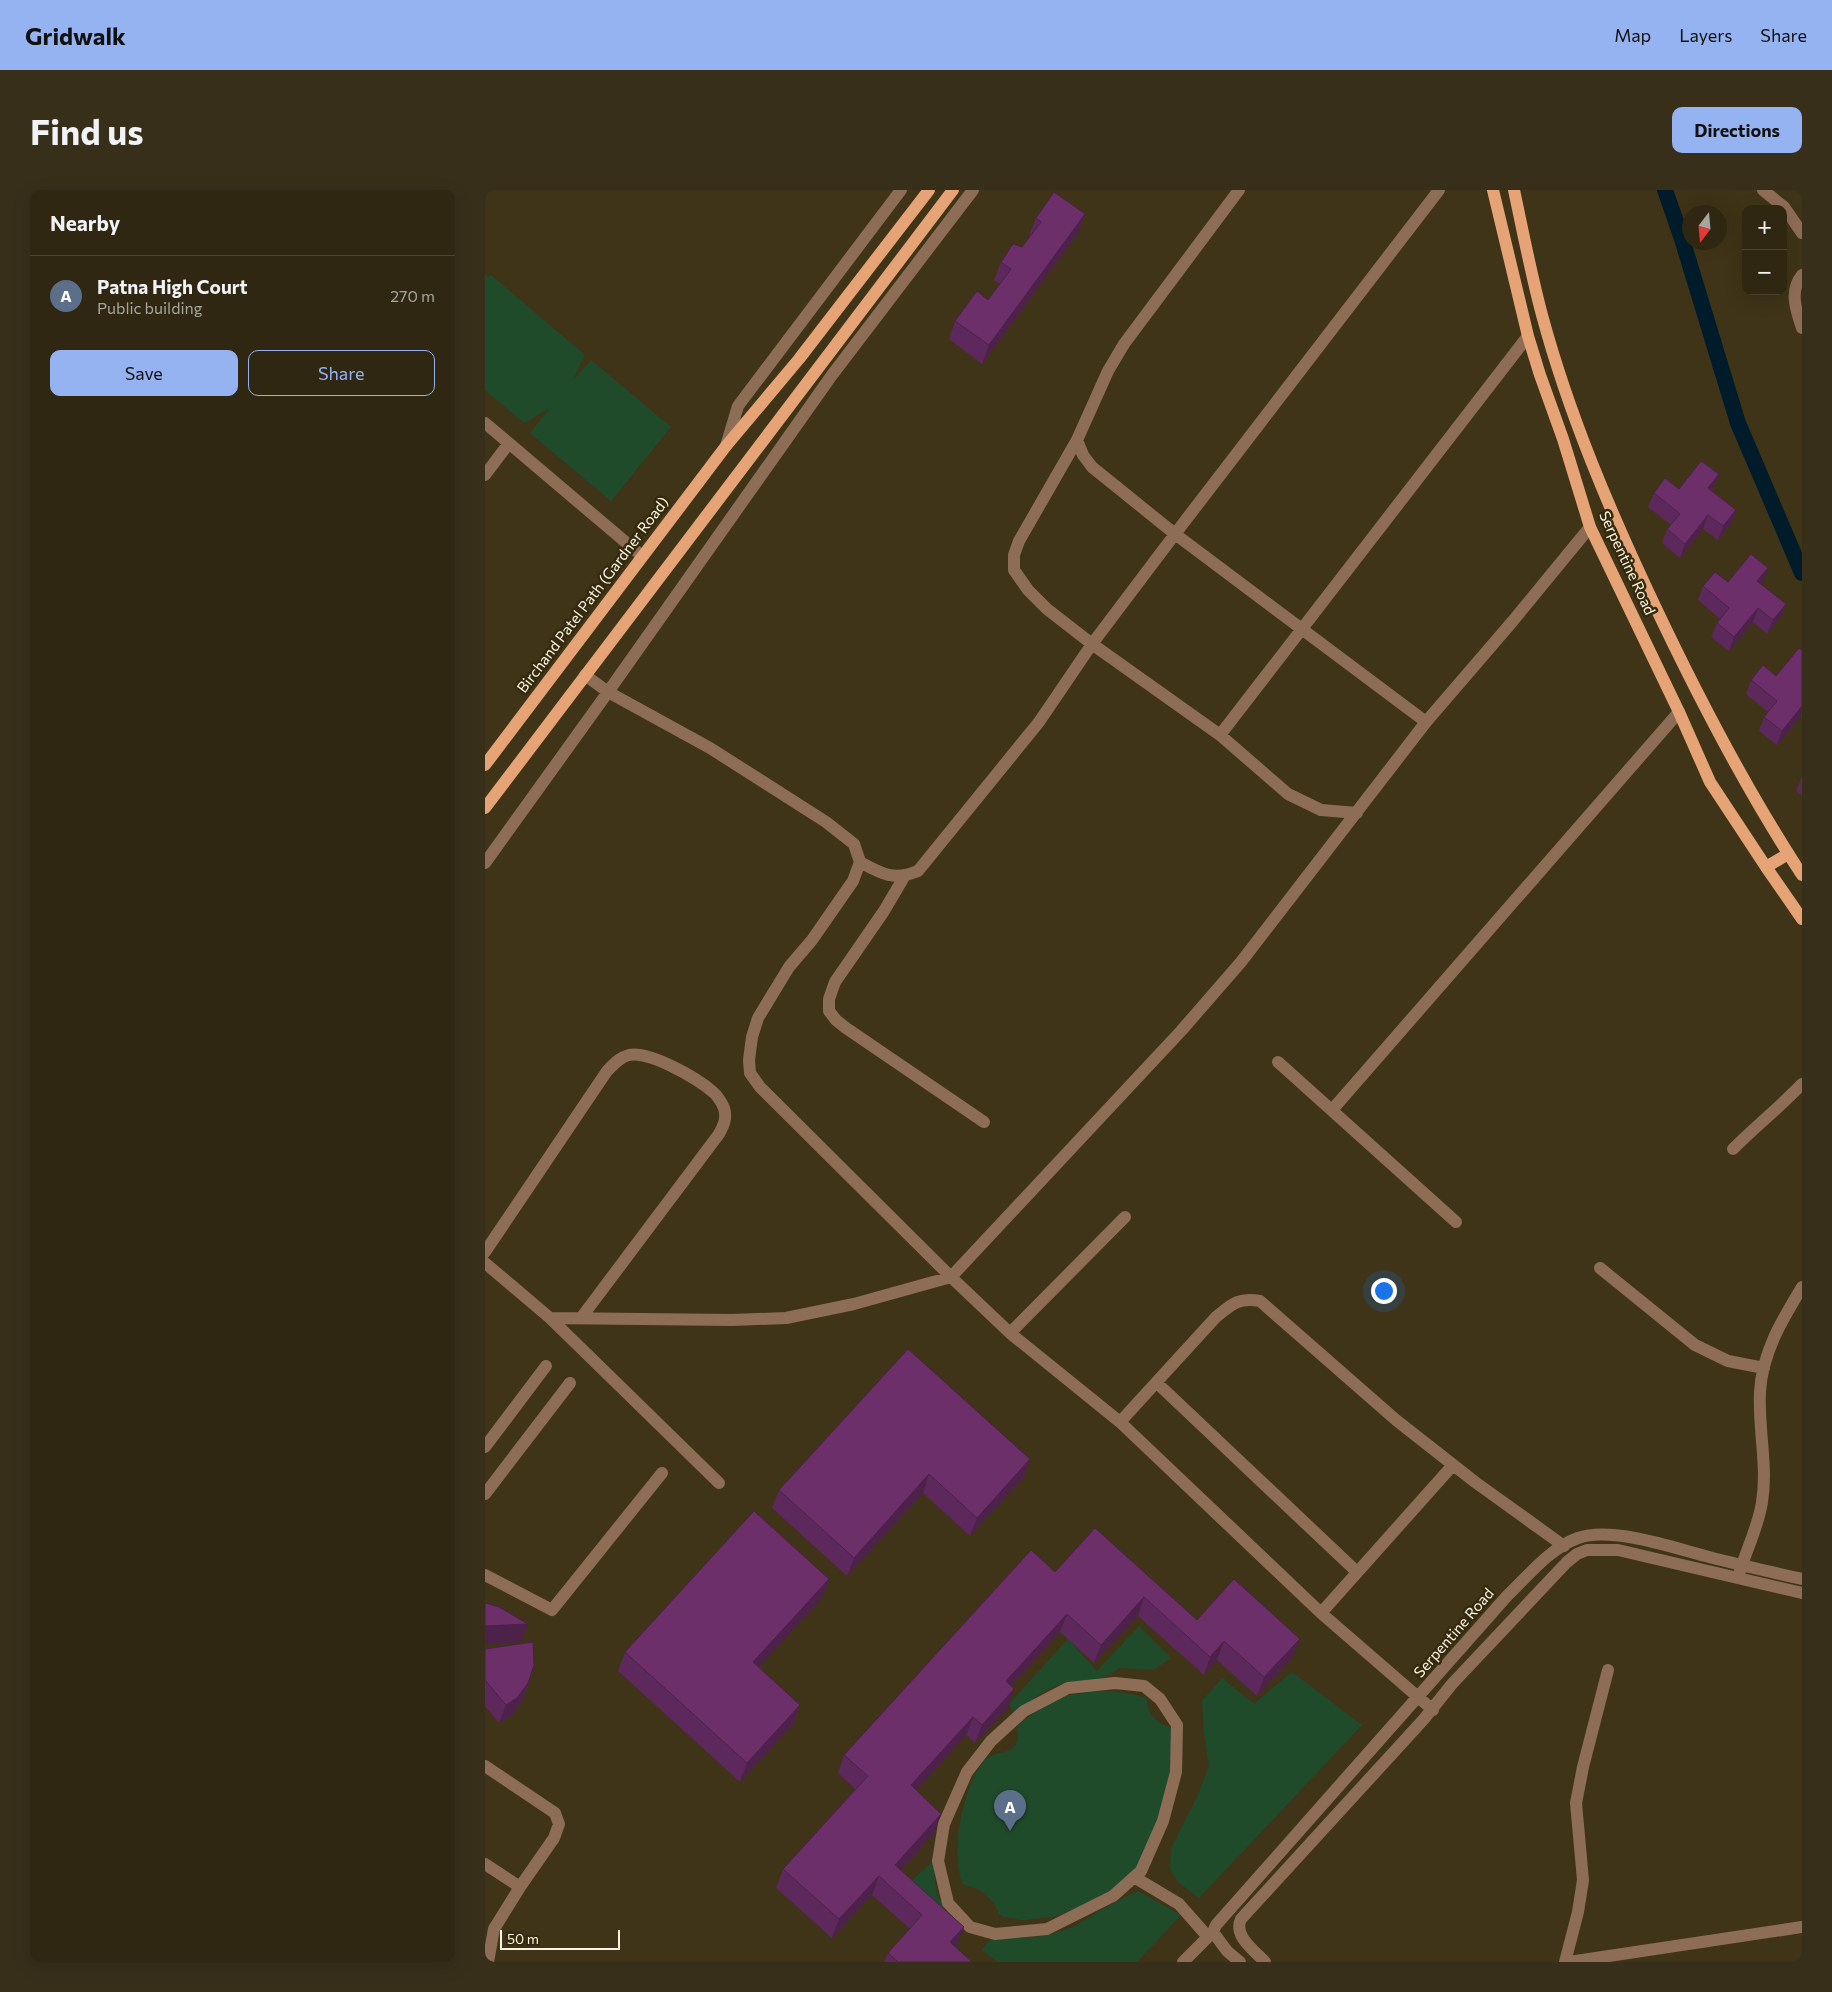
<!DOCTYPE html>
<meta charset="utf-8">
<style>
:root{--surface:#2f2711;--page:#372f1a;--text:#f1f3f6;--muted:#a7a59f;--line:#4a4431;--accent:#95b2f1}
body{margin:0;font-family:Commissioner,sans-serif;background:var(--page);color:var(--text)}
.controls{position:absolute;right:15px;top:15px;display:grid;overflow:hidden;border-radius:10px;box-shadow:0 5px 20px #0002}
.controls button{width:45px;height:45px;display:grid;place-items:center;padding:0;border:0;border-bottom:1px solid var(--line);background:var(--surface);color:var(--text);font:25px sans-serif}
.compass{position:absolute;left:1197px;top:15px;width:45px;height:45px;border-radius:50%;background:var(--surface);box-shadow:0 5px 20px #0002;rotate:196deg}
.scale{position:absolute;left:15px;bottom:12px;width:120px;box-sizing:border-box;padding-left:5px;border:2px solid #fbf4e3;border-top:0;font-size:14px;line-height:18px;white-space:nowrap;color:#fbf4e3;-webkit-text-stroke:4px #352a0d;paint-order:stroke}
.you{position:absolute;left:898px;top:1100px;width:18px;height:18px;margin:-12px;border:4px solid #fff;border-radius:50%;background:#1a73e8;box-shadow:0 0 0 8px #1a73e833}
.badge{display:grid;place-items:center;width:32px;height:32px;border-radius:50%;background:var(--accent);color:#fff;font-size:16px;font-weight:700}
.pin{position:absolute;translate:-50% -41px;filter:drop-shadow(0 1px 2px #0008)}
.pin::after{content:'';position:absolute;top:26px;width:18px;height:15px;background:inherit;clip-path:polygon(0 0,100% 0,50% 100%)}
.list{margin:0;padding:0;list-style:none}
h2{display:flex;justify-content:space-between;align-items:center;height:65px;margin:0;padding:0 20px;font-size:21px}
h2 small{font-size:16px;font-weight:400;color:var(--muted)}
.list li{display:grid;grid-template-columns:32px 1fr auto;gap:15px;align-items:center;box-sizing:border-box;height:80px;padding:0 20px;border-top:1px solid var(--line)}
.list b{display:block;font-size:19px;white-space:nowrap}
.list p{margin:0;font-size:16px;white-space:nowrap;color:var(--muted)}
.list em{font-size:16px;font-style:normal;color:var(--muted)}
.actions{display:flex;gap:10px;padding:15px 20px}
.actions a{flex:1;padding:11px 0;border:1px solid var(--accent);border-radius:10px;text-align:center;font-size:18px;color:var(--accent)}
.actions .main{background:var(--accent);color:#111}
.map{position:relative;flex:none;width:1317px;height:1772px;overflow:hidden;border-radius:10px}
header{display:flex;align-items:center;gap:30px;box-sizing:border-box;height:70px;padding:0 25px;background:var(--accent);color:#111}
header strong{font-size:24px}
nav{display:flex;gap:28px;margin-inline-start:auto;font-size:18px}
.intro{display:flex;align-items:center;justify-content:space-between;box-sizing:border-box;height:120px;padding:0 30px}
h1{margin:0;font-size:35px}
.button{padding:12px 22px;border-radius:10px;background:var(--accent);color:#111;font-size:18px;font-weight:700}
main{display:flex;gap:30px;padding:0 30px}
aside{flex:1;background:var(--surface);border-radius:10px;box-shadow:0 5px 20px #0002}
.map>svg:first-child{display:block}
.green{fill:#204b2b}
.lines{fill:none;stroke-linecap:round;stroke-linejoin:round}
.canal{stroke:#001c2b;stroke-width:16}
.minor{stroke:#8e6d57;stroke-width:12}
.major{stroke:#e6a375;stroke-width:12}
.wall{fill:#5d285b}
.shaded-wall{fill:#4c214a}
.building{fill:#6c2f6a;stroke:#4c214a}
.labels{text-anchor:middle;stroke-width:5;stroke-linejoin:round;paint-order:stroke}
.street-label{font-size:15px;fill:#fbf4e3;stroke:#352a0d}
</style>
<header>
<strong>Gridwalk</strong>
<nav><a>Map</a><a>Layers</a><a>Share</a></nav>
</header>
<div class="intro"><h1>Find us</h1><a class="button">Directions</a></div>
<main>
<aside>
<h2>Nearby<small></small></h2>
<ul class="list">
<li><span class="badge" style="background:#5c6f8a">A</span><div><b>Patna High Court</b><p>Public building</p></div><em>270 m</em></li>
</ul>
<div class="actions"><a class="main">Save</a><a>Share</a></div>
</aside>
<div class="map">
<svg width="1317" height="1772" viewBox="0 0 1317 1772">
<rect width="100%" height="100%" fill="#3f3417"/>
<path class="green" d="M 0,84 L 3,87 L 6,85 L 100,165 L 88,190 L 106,170 L 186,237 L 126,311 L 45,243 L 65,218 L 39,233 L 0,200 Z
M 654,1436 L 686,1468 L 669,1480 L 635,1478 L 614,1490 L 579,1493 L 568,1497 L 554,1505 L 530,1524 L 524,1514 L 583,1449 L 612,1481 Z
M 807,1482 L 877,1535 L 714,1708 L 693,1692 L 685,1678 L 686,1658 L 712,1607 L 724,1576 L 719,1543 L 717,1511 L 737,1488 L 769,1514 Z
M 603,1501 C 622,1501 642,1501 661,1508 C 664,1525 670,1533 687,1538 L 684,1599 L 655,1676 L 641,1690 L 608,1711 L 582,1722 L 567,1727 L 538,1730 L 519,1727 L 514,1724 L 509,1713 L 500,1704 L 495,1700 L 478,1694 C 464,1666 478,1593 500,1570 C 509,1560 530,1567 533,1548 C 533,1545 532,1540 532,1537 C 547,1523 563,1511 583,1505 C 590,1504 597,1504 603,1501 Z
M 448,1671 L 452,1705 L 459,1717 L 451,1726 L 422,1695 Z
M 653,1701 L 696,1725 L 652,1772 L 513,1772 L 497,1760 L 504,1751 L 519,1747 L 537,1748 L 559,1746 L 588,1737 L 621,1717 Z"/>
<g class="lines">
<path class="canal" d="M 1180,0 L 1197,49 L 1253,233 L 1317,383"/>
<path class="minor" d="M 754,0 L 639,154 L 623,181 L 592,250 L 534,351 L 529,365 L 529,380 L 543,400 L 562,419 L 607,454 L 735,545 L 803,604 L 836,620 L 872,623
M 1278,0 L 1299,17 L 1317,43
M 1317,85 C 1304,101 1311,120 1317,138
M 0,233 L 157,366
M 592,250 L 598,265 L 607,277 L 690,344 L 941,532
M 241,256 L 253,216 L 416,0
M 0,285 L 24,253
M 100,485 L 123,502 L 225,558 L 341,632 L 369,654 L 375,672 L 368,691 L 327,750 L 304,777 L 273,828 L 267,847 L 264,870 L 265,883 L 275,897 L 466,1087 L 525,1143 L 635,1232 L 836,1423 L 948,1520
M 735,545 L 1043,146
M 375,672 C 397,684 409,691 433,681 L 554,532 L 607,454 L 690,344 L 954,0
M 0,673 L 123,502 L 347,185 L 488,0
M 419,687 L 399,721 L 350,792 L 344,809 L 344,821 L 351,830 L 361,838 L 499,932
M 793,872 L 971,1032
M 847,920 L 1194,522
M 1248,959 C 1271,936 1295,917 1317,894
M 0,1062 L 122,881 C 128,875 135,867 144,865 C 165,861 212,888 228,902 C 232,905 237,913 239,918 C 242,928 239,935 234,944 L 96,1128
M 0,1073 L 65,1128 L 247,1130 L 301,1128 L 369,1114 L 466,1087 L 696,841 L 756,772 L 941,532 L 1027,432 L 1105,337
M 1115,1078 L 1210,1155 L 1243,1171 L 1279,1178
M 65,1128 L 234,1293
M 525,1143 L 640,1027
M 672,1193 L 872,1382
M 635,1232 L 731,1127 C 747,1114 754,1107 775,1111 L 911,1230 L 990,1292 L 1079,1356
M 0,1257 L 61,1176
M 0,1304 L 85,1193
M 1255,1381 C 1262,1359 1274,1334 1277,1312 C 1283,1276 1273,1239 1275,1202 C 1277,1163 1297,1130 1317,1097
M 0,1385 L 67,1420 L 177,1283
M 836,1423 L 968,1275
M 630,1493 L 659,1496 L 675,1509 L 692,1535 L 691,1582 L 678,1631 L 656,1681 L 628,1706 L 562,1739 L 510,1744 L 485,1737 L 463,1713 L 453,1671 L 459,1634 L 482,1582 L 506,1551 L 539,1521 L 583,1498 Z
M 0,1576 L 70,1623 L 74,1634 L 69,1648 L 35,1697 L 9,1739 L 3,1772
M 0,1674 L 35,1697
M 649,1687 L 694,1714 L 723,1747
M 698,1772 L 728,1742
M 755,1772 L 742,1761 L 728,1742 L 731,1735 L 1022,1406 C 1043,1386 1065,1358 1093,1348 C 1127,1336 1189,1358 1224,1367 C 1255,1375 1286,1382 1317,1389
M 780,1772 C 769,1760 748,1746 756,1729 L 939,1529 L 967,1494 L 1082,1372 L 1092,1364 L 1102,1360 L 1133,1360 L 1317,1403
M 1080,1772 L 1093,1722 L 1098,1690 L 1091,1613 L 1098,1577 L 1123,1480
M 1084,1772 L 1317,1737"/>
<path class="major" d="M 1008,0 L 1043,146 L 1055,185 L 1078,249 L 1105,337 L 1194,522 L 1225,592 L 1281,677 L 1317,729
M 1029,0 C 1038,42 1046,84 1057,125 C 1084,225 1125,321 1169,414 C 1213,507 1260,598 1317,685
M 0,575 L 241,256 L 314,169 L 444,0
M 0,618 L 468,0
M 1281,677 L 1303,664"/>
</g>
<path class="wall" d="M 600,24 L 593,43 L 497,174 L 464,149 L 470,131 L 503,110 L 515,94 L 509,90 L 516,72 L 537,57 L 545,47 L 544,46 L 551,28 Z
M 1234,284 L 1228,298 L 1227,301 L 1251,320 L 1246,334 L 1233,350 L 1218,339 L 1195,368 L 1177,353 L 1182,339 L 1186,335 L 1163,317 L 1169,303 L 1194,299 Z
M 1243,392 L 1278,392 L 1276,394 L 1295,428 L 1282,444 L 1268,432 L 1244,461 L 1226,447 L 1232,433 L 1235,429 L 1213,410 L 1218,396 Z
M 1317,460 L 1317,527 L 1316,526 L 1292,555 L 1274,541 L 1279,527 L 1283,522 L 1261,504 L 1266,490 L 1291,486 Z
M 1317,586 L 1317,605 L 1311,601 Z
M 545,1269 L 538,1288 L 485,1346 L 438,1303 L 362,1386 L 287,1318 L 294,1300 Z
M 610,1338 L 712,1430 L 808,1467 L 772,1506 L 732,1470 L 719,1485 L 653,1426 L 609,1473 L 575,1442 L 526,1496 L 523,1518 L 490,1553 L 481,1545 L 431,1600 L 449,1643 L 416,1680 L 472,1755 L 471,1757 L 487,1772 L 399,1772 L 403,1763 L 425,1739 L 387,1705 L 347,1748 L 291,1698 L 298,1679 L 370,1599 L 353,1583 L 359,1565 L 570,1382 Z
M 344,1389 L 337,1408 L 273,1477 L 315,1515 L 308,1534 L 255,1592 L 133,1481 L 140,1462 Z
M 0,1459 L 43,1493 L 37,1511 L 26,1526 L 14,1533 L 0,1516 Z"/>
<path class="shaded-wall" d="M 600,24 L 593,43 L 497,174 L 504,155 Z
M 1234,284 L 1228,298 L 1218,312 L 1223,298 Z
M 1251,320 L 1246,334 L 1233,350 L 1238,336 Z
M 1223,325 L 1218,339 L 1195,368 L 1200,354 Z
M 1283,378 L 1278,392 L 1267,405 L 1272,391 Z
M 1301,414 L 1295,428 L 1282,444 L 1288,430 Z
M 1273,418 L 1268,432 L 1244,461 L 1249,447 Z
M 1317,516 L 1317,522 L 1316,526 L 1292,555 L 1297,541 Z
M 545,1269 L 538,1288 L 485,1346 L 492,1328 Z
M 444,1284 L 438,1303 L 362,1386 L 369,1368 Z
M 344,1389 L 337,1408 L 261,1491 L 268,1472 Z
M 659,1407 L 653,1426 L 609,1473 L 616,1455 Z
M 582,1424 L 575,1442 L 514,1509 L 521,1491 Z
M 43,1434 L 36,1452 L 0,1454 L 0,1436 Z
M 815,1449 L 808,1467 L 772,1506 L 779,1487 Z
M 739,1451 L 732,1470 L 719,1485 L 725,1467 Z
M 43,1493 L 37,1511 L 26,1526 L 14,1533 L 21,1515 Z
M 529,1499 L 523,1518 L 490,1553 L 497,1535 Z
M 315,1515 L 308,1534 L 255,1592 L 262,1573 Z
M 488,1527 L 481,1545 L 419,1614 L 426,1595 Z
M 456,1624 L 449,1643 L 404,1693 L 410,1675 Z
M 394,1686 L 387,1705 L 347,1748 L 354,1729 Z
M 479,1737 L 472,1755 L 458,1771 L 465,1752 Z"/>
<path class="building" d="M 569,2 L 600,24 L 504,155 L 470,131 L 492,101 L 503,110 L 526,79 L 516,72 L 528,54 L 537,57 L 556,32 L 551,28 Z
M 1216,271 L 1234,284 L 1223,298 L 1251,320 L 1238,336 L 1223,325 L 1200,354 L 1182,339 L 1195,324 L 1169,303 L 1180,288 L 1194,299 Z
M 1266,364 L 1283,378 L 1272,391 L 1301,414 L 1288,430 L 1273,418 L 1249,447 L 1232,433 L 1244,418 L 1218,396 L 1230,382 L 1243,392 Z
M 1314,458 L 1317,460 L 1317,516 L 1297,541 L 1279,527 L 1292,511 L 1266,490 L 1278,475 L 1291,486 Z
M 423,1159 L 545,1269 L 492,1328 L 444,1284 L 369,1368 L 294,1300 Z
M 269,1321 L 344,1389 L 268,1472 L 315,1515 L 262,1573 L 140,1462 Z
M 610,1338 L 712,1430 L 749,1389 L 815,1449 L 779,1487 L 739,1451 L 725,1467 L 659,1407 L 616,1455 L 582,1424 L 521,1491 L 529,1499 L 497,1535 L 488,1527 L 426,1595 L 456,1624 L 410,1675 L 479,1737 L 465,1752 L 487,1772 L 413,1772 L 403,1763 L 437,1725 L 394,1686 L 354,1729 L 298,1679 L 383,1586 L 359,1565 L 546,1360 L 570,1382 Z
M 0,1413 L 14,1417 L 43,1434 L 0,1436 Z
M 48,1452 L 49,1475 L 43,1493 L 32,1508 L 21,1515 L 0,1490 L 0,1459 Z"/>
<g class="labels">
<g class="street-label">
<text transform="translate(1142 373) rotate(65)" y="5">Serpentine Road</text>
<text transform="translate(108 405) rotate(-53)" y="5">Birchand Patel Path (Gardner Road)</text>
<text transform="translate(969 1443) rotate(-49)" y="5">Serpentine Road</text>
</g>
</g>
</svg>
<div class="controls">
<button>+</button>
<button>−</button>
</div>
<svg class="compass" viewBox="-18 -18 36 36"><path d="M0-13l5 13h-10z" fill="#e53935"/><path d="M0 13l5-13h-10z" fill="#a7a59f"/></svg>
<div class="scale">50 m</div>
<div class="you"></div>
<div class="pin badge" style="left:525px;top:1641px;background:#5c6f8a">A</div>
</div>
</main>
